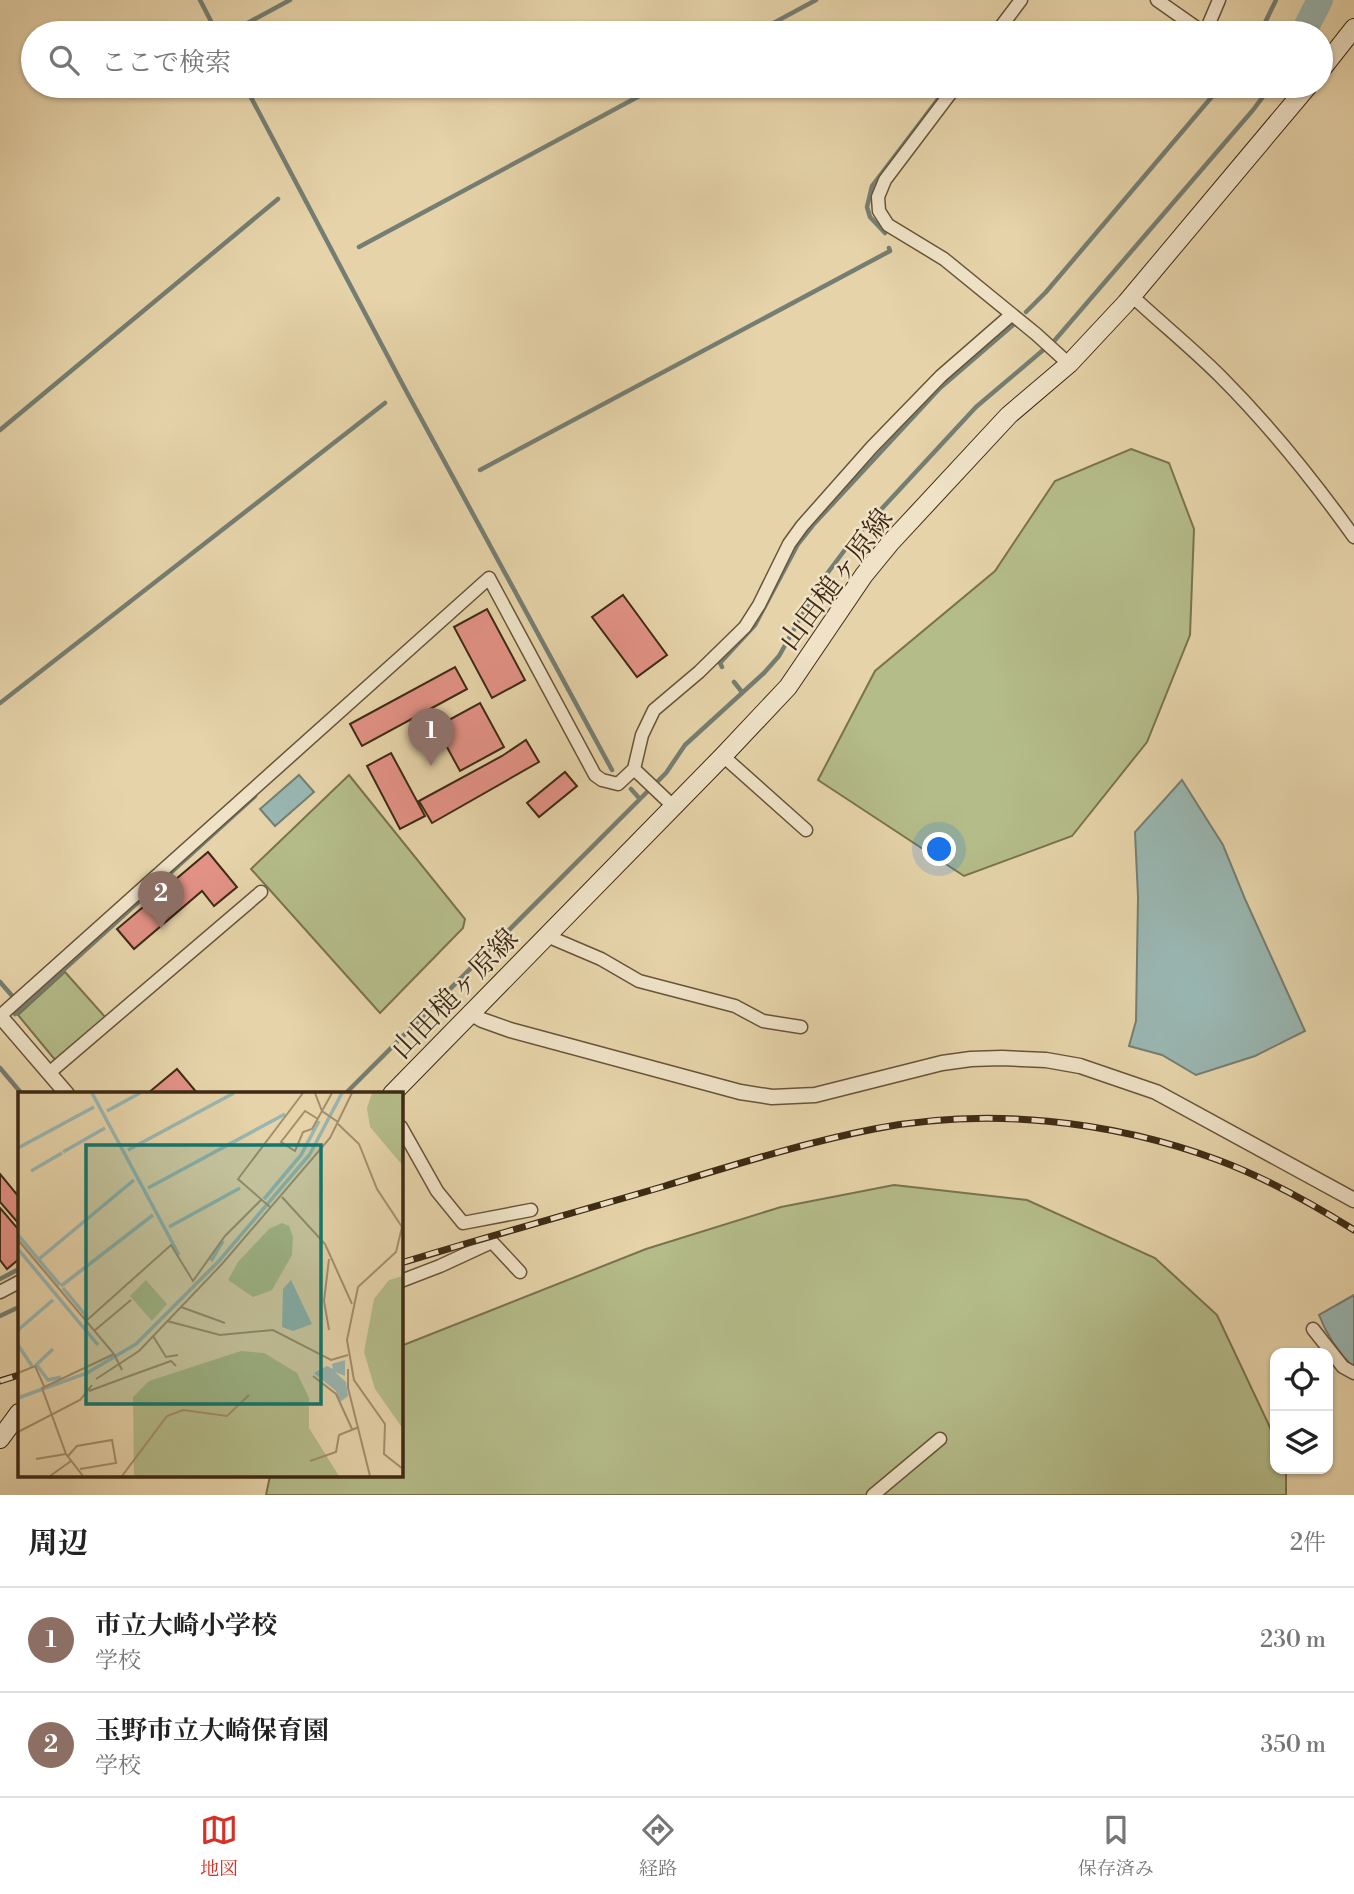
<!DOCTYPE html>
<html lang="ja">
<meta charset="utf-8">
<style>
:root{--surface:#fff;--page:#f6f6f6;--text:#222;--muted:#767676;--line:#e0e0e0;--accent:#d93025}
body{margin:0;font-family:"Libre Bodoni","Noto Serif JP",serif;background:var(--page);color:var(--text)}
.controls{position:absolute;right:21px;bottom:21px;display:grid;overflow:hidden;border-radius:14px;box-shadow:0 2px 5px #0004}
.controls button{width:63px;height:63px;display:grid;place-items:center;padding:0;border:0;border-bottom:2px solid var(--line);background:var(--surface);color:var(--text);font:35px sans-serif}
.you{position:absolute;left:940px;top:850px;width:24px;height:24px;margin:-18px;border:5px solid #fff;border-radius:50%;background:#1a73e8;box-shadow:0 0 0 10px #1a73e833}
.badge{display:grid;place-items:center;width:46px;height:46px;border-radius:50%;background:var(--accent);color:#fff;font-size:23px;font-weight:700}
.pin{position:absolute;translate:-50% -58px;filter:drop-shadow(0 2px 4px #0008)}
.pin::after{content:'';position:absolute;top:37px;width:24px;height:21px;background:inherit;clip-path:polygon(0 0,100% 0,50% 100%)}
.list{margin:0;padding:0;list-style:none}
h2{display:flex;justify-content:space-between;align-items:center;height:91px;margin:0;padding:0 28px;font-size:30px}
h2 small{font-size:23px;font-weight:400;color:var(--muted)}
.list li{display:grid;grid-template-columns:46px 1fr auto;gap:21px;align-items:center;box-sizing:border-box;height:105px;padding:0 28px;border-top:2px solid var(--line)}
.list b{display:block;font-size:26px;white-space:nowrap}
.list p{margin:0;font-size:23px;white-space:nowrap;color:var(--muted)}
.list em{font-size:23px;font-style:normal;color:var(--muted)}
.icon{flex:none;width:38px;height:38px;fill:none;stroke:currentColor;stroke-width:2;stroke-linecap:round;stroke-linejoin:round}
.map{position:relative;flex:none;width:1354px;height:1495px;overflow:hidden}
.search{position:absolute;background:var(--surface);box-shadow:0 2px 5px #0004;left:21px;right:21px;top:21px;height:77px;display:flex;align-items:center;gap:18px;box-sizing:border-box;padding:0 24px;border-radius:38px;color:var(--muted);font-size:26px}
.sheet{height:301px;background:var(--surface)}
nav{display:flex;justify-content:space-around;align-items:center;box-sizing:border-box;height:98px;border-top:2px solid var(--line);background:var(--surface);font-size:19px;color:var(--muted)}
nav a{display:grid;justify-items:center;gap:4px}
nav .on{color:var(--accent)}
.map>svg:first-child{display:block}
.green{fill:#b4bc89;stroke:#79734e;stroke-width:2}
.water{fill:#99b6b1;stroke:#757e72;stroke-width:2}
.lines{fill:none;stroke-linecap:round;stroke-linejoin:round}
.stream{stroke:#757e72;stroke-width:4.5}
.river{stroke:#99b6b1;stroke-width:26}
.building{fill:#e29185;stroke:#3e2a14;stroke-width:2}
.minor-casing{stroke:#685439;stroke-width:15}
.tertiary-casing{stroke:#685439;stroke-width:17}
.secondary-casing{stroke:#3e2a14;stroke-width:20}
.minor{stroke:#efe2c7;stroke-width:12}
.tertiary{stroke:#efe2c7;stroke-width:14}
.secondary{stroke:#efe2c7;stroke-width:18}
.rail-casing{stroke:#3e2a14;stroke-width:7}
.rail{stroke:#efe2c7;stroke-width:4.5;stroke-dasharray:13;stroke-linecap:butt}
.labels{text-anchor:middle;stroke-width:5;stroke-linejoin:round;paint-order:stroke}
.street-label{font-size:28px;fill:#3e2a14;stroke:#efe2c7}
.inset-river{fill:none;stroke:#99b6b1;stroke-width:3.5}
.inset-road{fill:none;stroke:#a38f6d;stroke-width:2}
.view{fill:#0f766e;fill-opacity:0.15;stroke:#0f766e;stroke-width:3.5}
.inset-edge{fill:none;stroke:#3e2a14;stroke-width:3.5}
</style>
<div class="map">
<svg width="1354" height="1495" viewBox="0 0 1354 1495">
<rect width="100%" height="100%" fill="#e6d3a9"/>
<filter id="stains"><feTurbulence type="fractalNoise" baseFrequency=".00286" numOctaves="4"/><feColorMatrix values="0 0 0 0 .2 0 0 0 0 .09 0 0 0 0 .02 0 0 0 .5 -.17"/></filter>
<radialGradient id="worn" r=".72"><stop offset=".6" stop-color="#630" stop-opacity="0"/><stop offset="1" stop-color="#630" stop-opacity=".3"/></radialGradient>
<path class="green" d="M 1131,449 L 1169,463 L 1194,529 L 1190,635 L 1147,742 L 1072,836 L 964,876 L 818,780 L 875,671 L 995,571 L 1055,481 Z
M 349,775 L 465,919 L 463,928 L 380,1013 L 251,869 Z
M 65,972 L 106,1018 L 56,1061 L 18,1015 Z
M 894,1185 L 1027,1200 L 1155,1258 L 1217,1315 L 1275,1438 L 1275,1469 L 1286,1469 L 1286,1495 L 266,1495 L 270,1476 L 401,1476 L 401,1346 L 646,1249 L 781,1207 Z"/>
<path class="water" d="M 299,775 L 314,792 L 275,826 L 260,809 Z
M 1182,780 L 1223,845 L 1245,899 L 1305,1031 L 1255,1056 L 1196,1075 L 1162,1055 L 1129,1046 L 1136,1021 L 1138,897 L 1135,832 Z
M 1354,1295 L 1354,1368 C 1338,1352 1327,1336 1319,1315 Z"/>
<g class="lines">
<path class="stream" d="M 200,0 L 217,33
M 242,26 L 290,0
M 755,33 L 816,0
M 1260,33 L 1276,0
M 245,86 L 404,387 L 612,770
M 885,233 L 870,217 L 867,207 L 872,186 L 948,86
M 359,247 L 658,86
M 1026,312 L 1046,292 L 1221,86
M 0,430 L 278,199
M 480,470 L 890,251 L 889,248
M 722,667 L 720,663 L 755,625 L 798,544 L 813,525 L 940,388 L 1013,325
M 734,682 L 742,692
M 0,703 L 385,403
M 631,789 L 639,798
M 0,982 L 14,998
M 15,1014 L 255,796
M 0,1068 L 22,1094
M 345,1094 L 666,773 L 685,745 L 764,673 L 779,656 L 820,583 L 850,543 L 976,407 L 1055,340 L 1253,110 L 1271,86
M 0,1279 L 19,1269
M 0,1316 L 19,1307"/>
<path class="river" d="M 1303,33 L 1320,0"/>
</g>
<path class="building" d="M 623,595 L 667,655 L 637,677 L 592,617 Z
M 487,609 L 525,680 L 492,698 L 454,627 Z
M 455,667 L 467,689 L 362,746 L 350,724 Z
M 480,703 L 504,747 L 460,771 L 436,727 Z
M 526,740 L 539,762 L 432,823 L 419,801 L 502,756 Z
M 391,753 L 425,816 L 400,829 L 367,766 Z
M 565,772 L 577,786 L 539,817 L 527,803 Z
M 208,852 L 237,887 L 214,906 L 202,891 L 134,949 L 117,929 Z
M 177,1069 L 198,1094 L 147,1094 Z
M 0,1174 L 19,1197 L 19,1224 L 0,1202 Z
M 0,1208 L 19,1230 L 19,1259 L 7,1269 L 0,1260 Z"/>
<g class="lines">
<g class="minor-casing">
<path id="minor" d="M 1157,0 L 1204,33
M 996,33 L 1021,0
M 1205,33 L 1219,0
M 956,86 L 885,180 L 878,197 L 879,211 L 888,225 L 944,259 L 1036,334 L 1069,364
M 1132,296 C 1161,323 1192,348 1220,376 C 1269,425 1314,481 1354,537
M 723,756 L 806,830
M 634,769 L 673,806
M 547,936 L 601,959 L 639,981 L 735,1006 L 763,1021 L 801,1027
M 0,1016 L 489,578 L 595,775 L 602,780 L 618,784 L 634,769 L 642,735 L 654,710 L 699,672 L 745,627 L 759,605 L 789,544 L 802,526 L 872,447 L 941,376 L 1011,315
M 49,1073 L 261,892
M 401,1127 L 437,1191 L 463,1223 L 531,1210
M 401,1281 L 440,1266 L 492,1242 L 520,1272
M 0,1292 L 19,1282
M 1313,1329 L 1343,1367 L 1354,1373
M 873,1495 L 940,1439"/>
</g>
<g class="tertiary-casing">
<path id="tertiary" d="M 470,1013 L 482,1020 L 510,1030 L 740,1092 L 772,1097 L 815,1095 L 942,1063 L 971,1059 L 1002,1058 L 1046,1060 L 1080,1066 L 1156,1092 L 1354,1200
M 0,1016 L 67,1094"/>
</g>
<g class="secondary-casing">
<path id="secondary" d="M 1321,70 L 1354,28
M 392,1094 L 723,756 L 788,687 L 864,575 L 891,542 L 1009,415 L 1069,364 L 1126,303 L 1308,86
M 0,1439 L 19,1413"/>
</g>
<use href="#minor" class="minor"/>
<use href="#tertiary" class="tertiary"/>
<use href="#secondary" class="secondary"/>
<g class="rail-casing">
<path id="rail" d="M 401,1263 C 489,1236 577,1212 665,1186 C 734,1165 803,1143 874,1129 C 987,1107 1110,1120 1218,1160 C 1266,1178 1311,1203 1354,1230
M 0,1381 L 19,1375"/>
</g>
<use href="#rail" class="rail"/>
</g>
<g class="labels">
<g class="street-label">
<text transform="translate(835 579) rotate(-53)" y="10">山田槌ヶ原線</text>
<text transform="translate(454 993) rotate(-46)" y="10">山田槌ヶ原線</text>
</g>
</g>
<g transform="translate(18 1092)">
<rect width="385" height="385" fill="#e6d3a9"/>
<path d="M 354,1 L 385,1 L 385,74 L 352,35 L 349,16 ZM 264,131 L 271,134 L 275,145 L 274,163 L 254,198 L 235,205 L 210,188 L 220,170 L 251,137 ZM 385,184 L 385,337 L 357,297 L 346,260 L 356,207 L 371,188 ZM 128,188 L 149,212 L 134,229 L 112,204 ZM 223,259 L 246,261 L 279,281 L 291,306 L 291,336 L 321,384 L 116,384 L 115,305 L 131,289 Z" fill="#b4bc89"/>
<path d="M 273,188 L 294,232 L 275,239 L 264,235 L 265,197 ZM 327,268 L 327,284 L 317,280 L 328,290 L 330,304 L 322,310 L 318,299 L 296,281 L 309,274 L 315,277 L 314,272 Z" fill="#99b6b1"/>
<path class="inset-river" d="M 74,1 L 161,163M 89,19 L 122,1M 0,56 L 76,15M 110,58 L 216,1M 45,60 L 87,36M 292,62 L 324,1M 13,79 L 44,61M 130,96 L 267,22M 246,107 L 283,63 L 301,29M 151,135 L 222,96M 0,143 L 42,193M 0,157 L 80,253M 21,167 L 116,88M 193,169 L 205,149M 43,194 L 135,123M 45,196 L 69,225M 0,238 L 35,208M 0,253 L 14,274M 18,272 L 30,288 L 43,285M 18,273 L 35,257M 0,306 L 69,281 L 118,252 L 200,170 L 292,62"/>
<path class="inset-road" d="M 297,1 L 304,19 L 320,30M 300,27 L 287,19 L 263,50 L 277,59 L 285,40 L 294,37 L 314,1M 320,32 L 341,52 L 359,97 L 384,135 L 378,160 L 340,195 L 329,248 L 336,288 L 367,332 L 366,362 L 385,377M 264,105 L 307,152 L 334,212M 252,115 L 220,87 L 285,1M 0,148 L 96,262 L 104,278M 311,167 L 306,209 L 311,238M 163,215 L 207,231M 68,229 L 153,153 L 175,189 L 207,144 L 243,108M 149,229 L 202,243 L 255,238 L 313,268 L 330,263M 76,239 L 113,208M 135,244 L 148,265 L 160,263M 330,277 L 330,296 L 352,384M 0,281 L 17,274 L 26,294M 295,284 L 318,302 L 334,337M 106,286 L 153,269 L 158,274M 78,287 L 121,259 L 204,172 L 312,46 L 334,1M 71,299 L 106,286M 0,340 L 62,308 L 74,293M 50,364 L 59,354 L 94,348 L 98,371 L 62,377M 18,367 L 48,362M 292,369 L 318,360 L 321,343 L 341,335M 32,384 L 53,369M 65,384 L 48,362 L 24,296 L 96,262M 104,384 L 149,324 L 165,318 L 209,324 L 231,303"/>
<path class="view" d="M 68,53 L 303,53 L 303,312 L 68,312 Z"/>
<rect width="385" height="385" class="inset-edge"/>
</g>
<rect width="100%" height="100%" filter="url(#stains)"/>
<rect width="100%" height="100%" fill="url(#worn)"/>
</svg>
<div class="controls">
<button><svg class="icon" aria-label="locate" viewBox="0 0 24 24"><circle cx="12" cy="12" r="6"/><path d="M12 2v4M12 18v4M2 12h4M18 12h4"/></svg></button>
<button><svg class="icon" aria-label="layers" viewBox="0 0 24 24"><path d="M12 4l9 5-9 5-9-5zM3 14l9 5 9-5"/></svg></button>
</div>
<div class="you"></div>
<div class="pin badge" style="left:431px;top:766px;background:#8d6e63">1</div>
<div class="pin badge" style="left:161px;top:929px;background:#8d6e63">2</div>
<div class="search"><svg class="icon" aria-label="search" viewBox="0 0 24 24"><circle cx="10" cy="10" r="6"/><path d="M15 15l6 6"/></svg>ここで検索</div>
</div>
<section class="sheet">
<h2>周辺<small>2件</small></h2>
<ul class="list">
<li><span class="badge" style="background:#8d6e63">1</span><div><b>市立大崎小学校</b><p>学校</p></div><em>230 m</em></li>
<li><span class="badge" style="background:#8d6e63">2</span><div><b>玉野市立大崎保育園</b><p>学校</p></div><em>350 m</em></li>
</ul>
</section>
<nav>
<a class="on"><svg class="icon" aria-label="map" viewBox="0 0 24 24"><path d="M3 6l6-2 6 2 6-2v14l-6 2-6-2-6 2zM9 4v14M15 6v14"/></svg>地図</a>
<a><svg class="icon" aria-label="directions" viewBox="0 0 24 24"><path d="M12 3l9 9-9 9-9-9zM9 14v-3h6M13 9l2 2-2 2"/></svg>経路</a>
<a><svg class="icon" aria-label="saved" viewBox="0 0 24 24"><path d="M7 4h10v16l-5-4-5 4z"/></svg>保存済み</a>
</nav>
